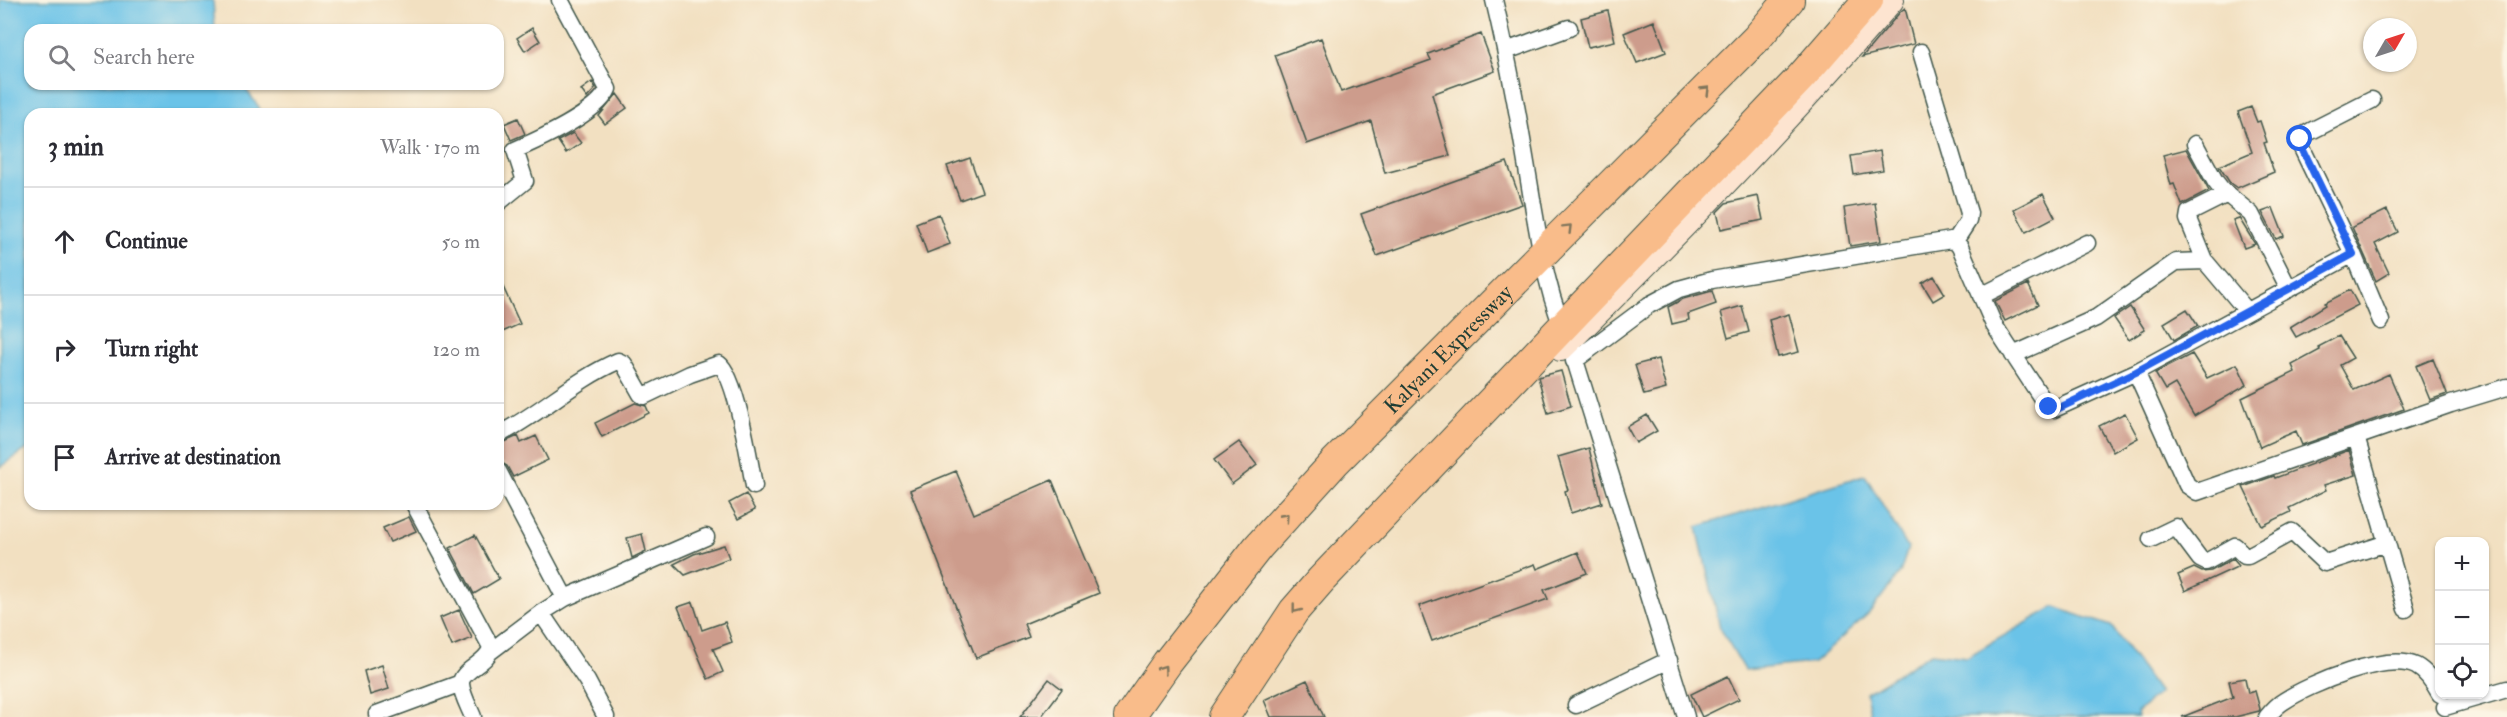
<!DOCTYPE html>
<meta charset="utf-8">
<style>
:root{--surface:#fff;--page:#f7f7f7;--text:#2b2b33;--muted:#7c7c81;--line:#e1e1e2}
body{margin:0;font-family:"IM FELL Double Pica",serif;background:var(--page);color:var(--text)}
.controls{position:absolute;right:18px;bottom:18px;display:grid;overflow:hidden;border-radius:12px;box-shadow:0 2px 4px #0004}
.controls button{width:54px;height:54px;display:grid;place-items:center;padding:0;border:0;border-bottom:2px solid var(--line);background:var(--surface);color:var(--text);font:30px sans-serif}
.compass{position:absolute;left:2363px;top:18px;width:54px;height:54px;border-radius:50%;background:var(--surface);box-shadow:0 2px 4px #0004;rotate:51deg}
.stop{position:absolute;width:18px;height:18px;margin:-14px;border:4px solid #2563eb;border-radius:50%;background:#fff}
.stop.end{background:#2563eb;border-color:#fff;box-shadow:0 2px 6px #0008}
.list{margin:0;padding:0;list-style:none}
h2{display:flex;justify-content:space-between;align-items:center;height:78px;margin:0;padding:0 24px;font-size:26px}
h2 small{font-size:20px;font-weight:400;color:var(--muted)}
.list li{display:grid;grid-template-columns:39px 1fr auto;gap:18px;align-items:center;box-sizing:border-box;height:108px;padding:0 24px;border-top:2px solid var(--line)}
.list b{display:block;font-size:22px;white-space:nowrap}
.list em{font-size:20px;font-style:normal;color:var(--muted)}
.icon{flex:none;width:33px;height:33px;fill:none;stroke:currentColor;stroke-width:2;stroke-linecap:round;stroke-linejoin:round}
.map{position:relative;flex:none;width:2507px;height:717px;overflow:hidden}
.search{position:absolute;background:var(--surface);box-shadow:0 2px 4px #0004;left:24px;top:24px;width:480px;height:66px;display:flex;align-items:center;gap:15px;box-sizing:border-box;padding:0 21px;border-radius:18px;color:var(--muted);font-size:22px}
.panel{position:absolute;background:var(--surface);box-shadow:0 2px 4px #0004;left:24px;top:108px;width:480px;height:402px;border-radius:18px}
.map>svg:first-child{display:block}
.water{fill:#6ac3e8;stroke:#44808e;stroke-width:1.5}
.building{fill:#cd9c8c}
.lines{fill:none;stroke-linecap:round;stroke-linejoin:round}
.street-casing{stroke:#3f5549;stroke-width:19}
.secondary-casing{stroke:#3f5549;stroke-width:26}
.highway-casing{stroke:#3f5549;stroke-width:32}
.street{stroke:#fff;stroke-width:16}
.secondary{stroke:#fde4d0;stroke-width:24}
.highway{stroke:#f9bc8a;stroke-width:30}
.oneway{stroke:#81765b}
.route{stroke:#2563eb;stroke-width:8}
.labels{text-anchor:middle;stroke-width:4.5;stroke-linejoin:round;paint-order:stroke}
.street-label{font-size:22px;fill:#1f3d34;stroke:#fcf5e5}
</style>
<div class="map">
<svg width="2507" height="717" viewBox="0 0 2507 717">
<rect width="100%" height="100%" fill="#fcf5e5"/>
<filter id="ink" filterUnits="userSpaceOnUse"><feTurbulence type="fractalNoise" baseFrequency=".0167" numOctaves="2"/><feDisplacementMap in="SourceGraphic" scale="12" xChannelSelector="R" yChannelSelector="G"/><feConvolveMatrix kernelMatrix="1 2 1 2 8 2 1 2 1" color-interpolation-filters="sRGB"/></filter>
<filter id="wash" filterUnits="userSpaceOnUse"><feTurbulence type="fractalNoise" baseFrequency=".008" numOctaves="4" result="noise"/><feDisplacementMap in="SourceGraphic" scale="24" xChannelSelector="R" yChannelSelector="G"/><feGaussianBlur stdDeviation="1.35" result="paint"/><feColorMatrix in="noise" values="0 0 0 0 0 0 0 0 0 0 0 0 0 0 0 0 0 1.4 0 .05"/><feComposite in="paint" operator="in"/></filter>
<g filter="url(#wash)">
<rect width="100%" height="100%" fill="#f2e0c1"/>
<path class="water" d="M 0,0 L 213,0 L 215,30 L 30,30 L 30,84 L 242,84 L 259,107 L 261,114 L 30,114 L 30,447 L 0,467 Z
M 1865,475 L 1908,548 L 1900,573 L 1869,613 L 1813,663 L 1745,670 L 1720,628 L 1697,527 Z
M 2054,607 L 2111,626 L 2159,693 L 2137,712 L 2138,717 L 1871,717 L 1866,693 L 1931,653 L 1967,657 Z"/>
<g id="blocks">
<path class="building" d="M 1905,8 L 1914,44 L 1862,57 L 1901,11 Z
M 1608,11 L 1615,41 L 1588,47 L 1581,18 Z
M 1654,21 L 1666,52 L 1637,63 L 1624,33 Z
M 532,28 L 540,41 L 525,51 L 517,38 Z
M 1481,34 L 1495,71 L 1432,94 L 1450,156 L 1385,173 L 1371,121 L 1307,144 L 1275,55 L 1321,38 L 1341,92 L 1431,60 L 1428,54 Z
M 592,82 L 596,88 L 587,98 L 581,90 Z
M 617,94 L 627,108 L 605,124 L 599,116 Z
M 2251,107 L 2257,122 L 2260,121 L 2267,142 L 2264,143 L 2274,172 L 2237,188 L 2230,183 L 2219,166 L 2252,152 L 2238,112 Z
M 518,118 L 525,134 L 511,140 L 504,124 Z
M 573,133 L 581,143 L 566,153 L 558,141 Z
M 2186,149 L 2209,191 L 2182,205 L 2174,184 L 2171,185 L 2163,155 Z
M 1880,151 L 1883,170 L 1854,175 L 1851,156 Z
M 970,158 L 982,192 L 960,200 L 947,166 Z
M 1507,162 L 1522,204 L 1377,256 L 1361,214 Z
M 2043,194 L 2055,217 L 2026,232 L 2014,209 Z
M 1758,196 L 1763,220 L 1721,229 L 1717,212 L 1726,203 Z
M 1875,203 L 1881,241 L 1850,246 L 1844,208 Z
M 2273,208 L 2284,236 L 2276,239 L 2262,212 Z
M 2387,210 L 2398,232 L 2375,244 L 2389,273 L 2376,281 L 2352,227 Z
M 939,214 L 950,244 L 927,253 L 916,223 Z
M 2239,218 L 2255,244 L 2244,248 L 2233,220 Z
M 498,276 L 520,324 L 498,334 Z
M 1934,276 L 1945,294 L 1933,301 L 1922,283 Z
M 2028,284 L 2038,305 L 2005,321 L 1995,301 Z
M 2350,290 L 2358,305 L 2296,337 L 2290,327 L 2326,305 L 2325,303 Z
M 1712,291 L 1716,304 L 1688,314 L 1689,320 L 1672,324 L 1668,307 L 1683,299 Z
M 1742,306 L 1749,332 L 1728,338 L 1721,312 Z
M 2130,307 L 2145,330 L 2129,340 L 2114,318 Z
M 2187,309 L 2198,326 L 2174,340 L 2164,323 Z
M 1789,314 L 1799,352 L 1778,357 L 1769,320 Z
M 2339,336 L 2353,358 L 2340,365 L 2354,390 L 2389,374 L 2404,409 L 2302,445 L 2296,431 L 2260,447 L 2242,398 L 2295,372 L 2292,365 L 2320,350 L 2318,347 Z
M 2192,354 L 2207,378 L 2237,364 L 2247,385 L 2194,416 L 2175,384 L 2165,390 L 2155,373 Z
M 1658,359 L 1666,389 L 1644,395 L 1635,365 Z
M 2433,359 L 2447,394 L 2430,400 L 2416,366 Z
M 1561,371 L 1571,406 L 1548,413 L 1538,377 Z
M 635,403 L 646,406 L 649,413 L 602,437 L 595,423 Z
M 2125,413 L 2138,438 L 2113,452 L 2099,426 Z
M 1647,415 L 1657,431 L 1636,443 L 1627,427 Z
M 518,436 L 521,443 L 536,436 L 548,460 L 513,477 L 507,466 L 498,461 L 498,445 Z
M 1239,442 L 1257,465 L 1232,484 L 1214,460 Z
M 1589,448 L 1602,503 L 1571,513 L 1565,491 L 1568,490 L 1558,457 Z
M 2349,450 L 2356,475 L 2324,485 L 2326,490 L 2289,508 L 2291,512 L 2262,526 L 2243,487 L 2274,476 L 2275,478 Z
M 956,471 L 974,514 L 1052,480 L 1099,593 L 1024,624 L 1029,637 L 976,658 L 910,490 Z
M 746,494 L 755,510 L 738,519 L 729,503 Z
M 409,517 L 416,531 L 390,542 L 383,528 Z
M 642,534 L 646,551 L 632,558 L 627,538 Z
M 475,535 L 499,579 L 474,594 L 450,548 Z
M 724,545 L 729,558 L 685,575 L 674,564 L 694,554 Z
M 1578,552 L 1587,573 L 1544,590 L 1548,599 L 1432,641 L 1419,606 L 1535,564 L 1537,569 Z
M 2233,559 L 2239,566 L 2185,591 L 2178,575 L 2194,568 L 2202,572 L 2211,571 Z
M 693,602 L 702,630 L 725,622 L 732,642 L 713,649 L 723,672 L 708,679 L 678,607 Z
M 459,610 L 472,638 L 452,646 L 440,618 Z
M 382,665 L 389,689 L 370,695 L 364,671 Z
M 1728,676 L 1739,699 L 1702,717 L 1691,694 Z
M 2245,678 L 2248,693 L 2255,691 L 2260,709 L 2259,711 L 2235,717 L 2182,717 L 2233,697 L 2229,681 Z
M 1049,679 L 1062,689 L 1041,717 L 1020,717 Z
M 1307,680 L 1324,717 L 1271,717 L 1264,700 Z"/>
</g>
</g>
<g filter="url(#ink)">
<use href="#blocks" fill-opacity="0" stroke="#3f5549" stroke-width="1.5"/>
<g class="lines">
<g class="street-casing">
<path id="street" d="M 1494,0 C 1510,66 1521,132 1532,199 C 1540,245 1548,300 1569,341 L 1686,717
M 1506,51 L 1569,28
M 1921,52 L 1969,213 L 1968,221 L 1955,241
M 2195,144 L 2215,181 L 2222,190 L 2251,214 L 2289,289
M 2227,194 L 2189,213 L 2188,219 L 2205,261 L 2247,311
M 498,203 L 525,181 L 515,150 C 538,140 598,113 608,89 L 560,0
M 2353,254 L 2299,142 L 2302,136 L 2311,131 L 2372,100
M 1981,296 L 2087,243
M 2013,355 L 2096,318 L 2176,262 L 2205,261
M 1574,361 L 1649,305 L 1679,289 L 1712,280 L 1951,240 L 1955,241 L 1960,247 L 1994,325 L 2045,403 L 2054,409 L 2136,372 L 2353,254 L 2381,321
M 2136,372 L 2187,485 L 2197,492 L 2451,404 L 2507,387
M 498,435 C 540,414 574,380 618,361 L 624,364 L 641,394 L 644,396 L 690,374 L 719,364 C 736,376 750,463 754,486
M 2356,437 L 2406,609
M 498,471 L 565,598
M 414,504 L 491,647 C 489,663 460,670 461,684 C 462,695 469,707 473,717
M 2151,539 L 2176,527 L 2200,559 L 2206,562 L 2235,546 L 2245,556 L 2248,556 L 2292,532 L 2325,563 L 2387,543
M 541,613 L 587,681 L 606,717
M 491,651 L 541,613 L 565,598 L 706,537
M 1576,705 L 1669,660
M 2445,707 L 2507,689
M 377,714 L 461,683
M 2267,717 C 2272,711 2277,705 2284,701 C 2310,684 2386,652 2416,666 C 2427,672 2434,683 2440,694"/>
</g>
<g class="secondary-casing">
<path id="secondary" d="M 1561,349 C 1676,236 1787,122 1892,0"/>
</g>
<g class="highway-casing">
<g id="highway">
<path id="s1" d="M 1129,717 L 1167,663 L 1258,547 L 1335,462 L 1757,38 L 1789,0"/>
<path d="M 1224,717 L 1294,611 L 1321,580 L 1802,76 L 1868,0"/>
</g>
</g>
<use href="#street" class="street"/>
<use href="#secondary" class="secondary"/>
<use href="#highway" class="highway"/>
</g>
<defs><path id="oneway-chevron" d="M-2-3.5L2.5 0L-2 3.5" fill="none" stroke-width="1.6" stroke-linecap="round" stroke-linejoin="round" transform="scale(1.5)"/></defs>
<g class="oneway">
<use href="#oneway-chevron" transform="translate(1706 90) rotate(-45)"/>
<use href="#oneway-chevron" transform="translate(1568 228) rotate(-45)"/>
<use href="#oneway-chevron" transform="translate(1285 517) rotate(-48)"/>
<use href="#oneway-chevron" transform="translate(1296 609) rotate(128)"/>
<use href="#oneway-chevron" transform="translate(1163 669) rotate(-54)"/>
</g>
</g>
<g class="lines" filter="url(#ink)">
<path class="route" d="M 2049,407 L 2057,409 L 2136,372 L 2353,254 L 2299,142 L 2300,139"/>
</g>
<g class="labels">
<g class="street-label">
<text dy="8" stroke="none"><textPath href="#s1" startOffset="488">Kalyani Expressway</textPath></text>
</g>
</g>
</svg>
<div class="controls">
<button>+</button>
<button>−</button>
<button><svg class="icon" aria-label="locate" viewBox="0 0 24 24"><circle cx="12" cy="12" r="6"/><path d="M12 2v4M12 18v4M2 12h4M18 12h4"/></svg></button>
</div>
<svg class="compass" viewBox="-18 -18 36 36"><path d="M0-13l5 13h-10z" fill="#e53935"/><path d="M0 13l5-13h-10z" fill="#7c7c81"/></svg>
<div class="stop" style="left:2300px;top:139px"></div>
<div class="stop end" style="left:2049px;top:407px"></div>
<div class="search"><svg class="icon" aria-label="search" viewBox="0 0 24 24"><circle cx="10" cy="10" r="6"/><path d="M15 15l6 6"/></svg>Search here</div>
<section class="panel">
<h2>3 min<small>Walk · 170 m</small></h2>
<ul class="list">
<li><svg class="icon" aria-label="ahead" viewBox="0 0 24 24"><path d="M12 20V5M6 11l6-6 6 6"/></svg><div><b>Continue</b></div><em>50 m</em></li>
<li><svg class="icon" aria-label="right" viewBox="0 0 24 24"><path d="M7 20v-9h11M14 6l5 5-5 5"/></svg><div><b>Turn right</b></div><em>120 m</em></li>
<li><svg class="icon" aria-label="arrive" viewBox="0 0 24 24"><path d="M6 21V4h12l-3 4 3 4H6"/></svg><div><b>Arrive at destination</b></div></li>
</ul>
</section>
</div>
